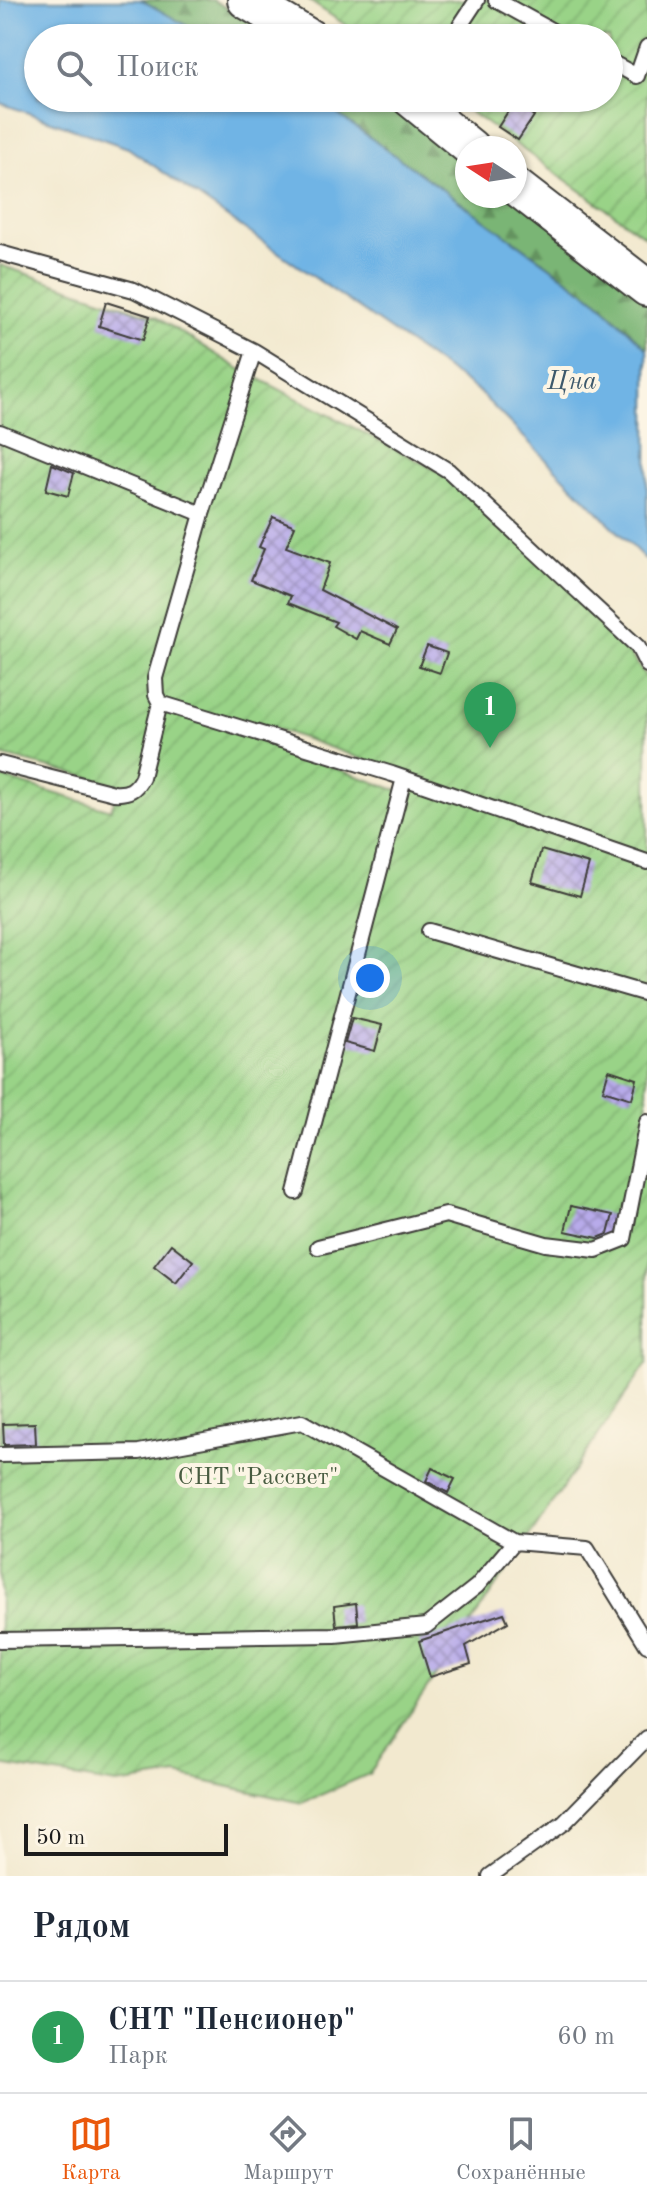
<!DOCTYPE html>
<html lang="ru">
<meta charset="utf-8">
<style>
:root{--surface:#fff;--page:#f2f2f3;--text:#1f2937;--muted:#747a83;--line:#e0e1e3;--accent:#ea580c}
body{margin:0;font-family:"Old Standard TT",serif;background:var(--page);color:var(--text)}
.compass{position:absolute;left:455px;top:136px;width:72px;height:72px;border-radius:50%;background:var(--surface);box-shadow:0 2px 6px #0004;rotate:282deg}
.scale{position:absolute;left:24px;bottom:20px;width:204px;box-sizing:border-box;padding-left:8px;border:4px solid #1c1c1c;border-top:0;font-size:22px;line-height:28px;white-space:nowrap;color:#1c1c1c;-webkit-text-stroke:6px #fcf5e5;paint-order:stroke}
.you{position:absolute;left:370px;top:978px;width:28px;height:28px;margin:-20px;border:6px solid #fff;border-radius:50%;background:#1a73e8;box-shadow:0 0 0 12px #1a73e833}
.badge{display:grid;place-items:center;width:52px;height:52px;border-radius:50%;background:var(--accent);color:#fff;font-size:26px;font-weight:700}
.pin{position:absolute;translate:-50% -66px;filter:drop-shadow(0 2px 4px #0008)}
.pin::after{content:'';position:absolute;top:42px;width:28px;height:24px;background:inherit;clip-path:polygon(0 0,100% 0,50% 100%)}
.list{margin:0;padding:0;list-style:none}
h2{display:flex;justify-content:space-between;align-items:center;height:104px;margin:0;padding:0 32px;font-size:34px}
h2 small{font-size:26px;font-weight:400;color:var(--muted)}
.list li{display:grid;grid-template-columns:52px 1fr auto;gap:24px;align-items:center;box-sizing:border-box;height:112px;padding:0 32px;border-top:2px solid var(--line)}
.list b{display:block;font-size:30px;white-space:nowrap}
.list p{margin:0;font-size:26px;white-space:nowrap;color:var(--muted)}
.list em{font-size:26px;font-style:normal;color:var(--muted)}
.icon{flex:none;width:44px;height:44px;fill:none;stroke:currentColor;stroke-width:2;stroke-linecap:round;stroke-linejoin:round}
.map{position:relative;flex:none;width:647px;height:1876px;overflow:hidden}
.search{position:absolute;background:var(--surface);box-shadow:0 2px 6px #0004;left:24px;right:24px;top:24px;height:88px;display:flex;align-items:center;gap:20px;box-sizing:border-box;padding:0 28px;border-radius:44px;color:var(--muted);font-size:30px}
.sheet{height:216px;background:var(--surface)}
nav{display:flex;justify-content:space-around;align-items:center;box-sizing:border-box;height:112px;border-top:2px solid var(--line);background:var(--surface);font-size:22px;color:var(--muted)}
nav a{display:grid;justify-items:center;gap:4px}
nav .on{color:var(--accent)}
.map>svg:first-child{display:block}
.forest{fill:url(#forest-firs);stroke:#4b6848;stroke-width:2}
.garden{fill:url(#garden-furrows);stroke:#5a7852;stroke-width:2;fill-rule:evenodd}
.water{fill:#6fb4e5;stroke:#466880;stroke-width:2}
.building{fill:url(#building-cross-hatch)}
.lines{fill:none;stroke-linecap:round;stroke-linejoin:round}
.lane-casing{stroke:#3c3b37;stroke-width:18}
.secondary-casing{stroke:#3c3b37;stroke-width:40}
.lane{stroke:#fff;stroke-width:14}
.secondary{stroke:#fff;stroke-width:36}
.labels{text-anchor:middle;stroke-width:8;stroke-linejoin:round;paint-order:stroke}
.park-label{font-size:24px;fill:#485c41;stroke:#fcf5e5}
.water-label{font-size:26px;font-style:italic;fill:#3d596c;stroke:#fcf5e5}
</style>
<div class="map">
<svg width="647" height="1876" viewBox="0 0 647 1876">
<defs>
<pattern id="forest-firs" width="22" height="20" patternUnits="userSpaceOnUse" patternTransform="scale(2)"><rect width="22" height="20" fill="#7ab574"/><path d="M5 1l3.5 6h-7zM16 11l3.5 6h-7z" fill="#63925e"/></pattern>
<pattern id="garden-furrows" width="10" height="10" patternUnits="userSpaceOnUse" patternTransform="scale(2)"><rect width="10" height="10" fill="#99d387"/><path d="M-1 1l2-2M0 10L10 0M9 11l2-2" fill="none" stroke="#83b574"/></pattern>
<pattern id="building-cross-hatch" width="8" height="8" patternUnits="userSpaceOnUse" patternTransform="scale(2)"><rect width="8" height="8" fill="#b8abea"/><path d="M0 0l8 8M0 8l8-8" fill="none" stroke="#958abd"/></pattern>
</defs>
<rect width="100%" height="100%" fill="#fcf5e5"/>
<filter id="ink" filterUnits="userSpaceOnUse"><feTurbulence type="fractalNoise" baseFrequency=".0125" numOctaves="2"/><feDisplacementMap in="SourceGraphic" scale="16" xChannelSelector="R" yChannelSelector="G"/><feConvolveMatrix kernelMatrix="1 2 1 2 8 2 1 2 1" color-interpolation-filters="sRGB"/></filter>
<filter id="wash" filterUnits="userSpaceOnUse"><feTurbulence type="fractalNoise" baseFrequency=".006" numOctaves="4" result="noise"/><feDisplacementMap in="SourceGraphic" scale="32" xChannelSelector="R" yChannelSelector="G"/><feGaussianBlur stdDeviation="1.8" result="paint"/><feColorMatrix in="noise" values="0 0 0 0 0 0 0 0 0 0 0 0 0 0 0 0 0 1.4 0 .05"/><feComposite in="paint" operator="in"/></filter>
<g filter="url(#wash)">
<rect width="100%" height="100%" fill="#f2e9cf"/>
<path class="forest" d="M 141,0 L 213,0 L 278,38 L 209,38 Z
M 315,98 L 381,98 L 467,159 L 467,196 L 515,196 L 647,296 L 647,349 L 599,302 Z"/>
<path class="garden" d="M 308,0 L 647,0 L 647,238 L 451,98 L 609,98 L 609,38 L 365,38 Z
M 0,265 L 156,317 L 238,368 L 471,488 L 608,624 L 647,678 L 647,1363 L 369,1774 L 302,1803 L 177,1775 L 117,1784 L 0,1765 L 0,777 L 111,810 L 119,785 L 0,755 ZM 266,725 L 411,776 L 405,793 L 261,742 Z"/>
<path class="water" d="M 0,0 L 141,0 L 209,38 L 38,38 L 38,98 L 315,98 L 599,302 L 647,349 L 647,561 L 478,391 L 128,148 L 0,103 Z"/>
<g id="blocks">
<path class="building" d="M 514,102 L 534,116 L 518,140 L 498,127 Z
M 106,302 L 150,316 L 143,340 L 99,326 Z
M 52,464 L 74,473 L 68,496 L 46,490 Z
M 273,517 L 295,526 L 286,547 L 330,563 L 320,590 L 397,630 L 390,644 L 360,631 L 356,639 L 333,626 L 336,622 L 288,603 L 291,596 L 251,580 L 264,549 L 259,547 Z
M 427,646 L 447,653 L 440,673 L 419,666 Z
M 541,850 L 589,864 L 580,896 L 532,882 Z
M 352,1018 L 382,1025 L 375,1051 L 345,1043 Z
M 609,1070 L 637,1079 L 632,1099 L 603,1090 Z
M 571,1206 L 613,1215 L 608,1234 L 598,1238 L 565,1231 Z
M 171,1244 L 193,1261 L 176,1283 L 154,1266 Z
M 35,1423 L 36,1444 L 4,1445 L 3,1424 Z
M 432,1468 L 455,1479 L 448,1493 L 426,1481 Z
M 356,1603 L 358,1623 L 336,1625 L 334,1606 Z
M 504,1613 L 508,1622 L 466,1646 L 471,1664 L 430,1677 L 419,1641 Z"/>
</g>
</g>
<g filter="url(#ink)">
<use href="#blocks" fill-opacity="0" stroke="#3c3b37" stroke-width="2"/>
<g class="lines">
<g class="lane-casing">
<path id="lane" d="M 496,0 L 565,38
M 452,38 L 477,0
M 609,61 L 637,76 L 647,47
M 0,253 L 134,290 L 254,351 L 449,471 L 638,647 L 647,665
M 0,432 L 202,514 L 155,678 L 156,695 L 160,703 L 392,774 L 647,862
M 202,514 L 254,351
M 0,764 L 114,793 C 128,794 136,790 142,777 L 160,703
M 429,931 L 647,994
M 296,1192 L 404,778
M 318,1247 L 446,1215 L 546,1244 L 596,1250 L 624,1239 L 647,1122
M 0,1455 L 139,1452 L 302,1422 L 514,1542 L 587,1548 L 647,1645
M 0,1640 L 335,1635 L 426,1626 L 477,1586 L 514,1542
M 490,1876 L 564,1823 L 647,1738"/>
</g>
<g class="secondary-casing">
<path id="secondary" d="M 246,0 L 310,38
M 410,98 L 471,148
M 515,186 L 647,288"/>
</g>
<use href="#lane" class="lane"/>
<use href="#secondary" class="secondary"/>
</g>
</g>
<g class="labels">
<g class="park-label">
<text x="258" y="1484">СНТ "Рассвет"</text>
</g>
<g class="water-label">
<text x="572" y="389">Цна</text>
</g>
</g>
</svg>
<svg class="compass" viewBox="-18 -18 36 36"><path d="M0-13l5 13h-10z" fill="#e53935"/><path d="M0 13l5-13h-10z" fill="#747a83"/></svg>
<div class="scale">50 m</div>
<div class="you"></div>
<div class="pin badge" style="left:490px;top:748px;background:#2e9e5b">1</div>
<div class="search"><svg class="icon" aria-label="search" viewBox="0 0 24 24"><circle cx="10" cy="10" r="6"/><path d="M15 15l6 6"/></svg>Поиск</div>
</div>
<section class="sheet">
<h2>Рядом<small></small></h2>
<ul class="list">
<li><span class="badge" style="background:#2e9e5b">1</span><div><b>СНТ &quot;Пенсионер&quot;</b><p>Парк</p></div><em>60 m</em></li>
</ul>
</section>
<nav>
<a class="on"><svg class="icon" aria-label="map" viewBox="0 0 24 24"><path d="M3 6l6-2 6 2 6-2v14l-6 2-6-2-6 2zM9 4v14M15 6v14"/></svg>Карта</a>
<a><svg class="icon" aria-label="directions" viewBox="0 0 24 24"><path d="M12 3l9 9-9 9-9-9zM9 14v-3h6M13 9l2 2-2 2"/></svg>Маршрут</a>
<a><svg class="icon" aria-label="saved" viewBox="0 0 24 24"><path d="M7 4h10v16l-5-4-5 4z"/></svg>Сохранённые</a>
</nav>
